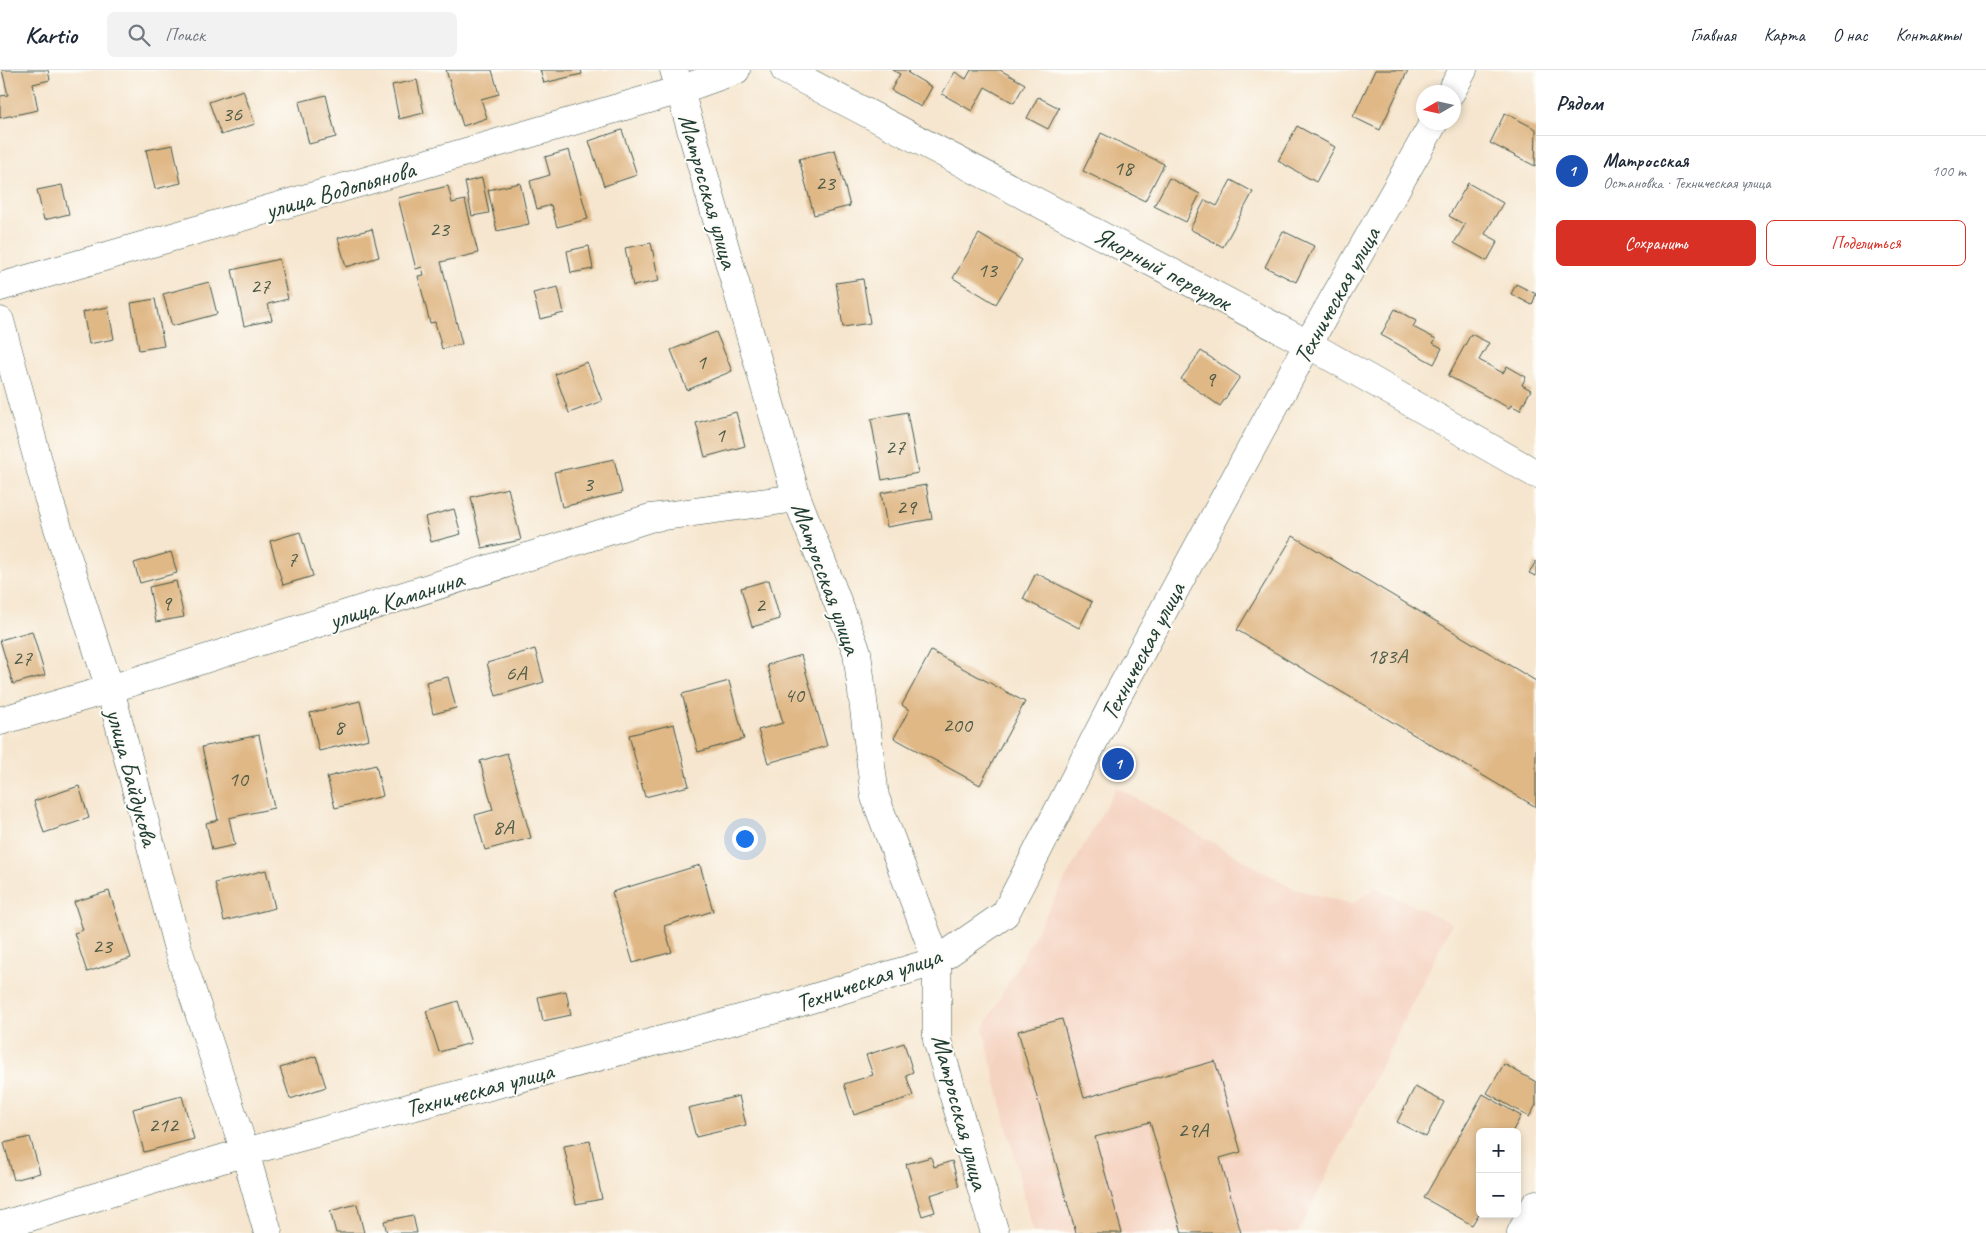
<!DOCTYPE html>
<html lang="ru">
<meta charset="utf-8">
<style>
:root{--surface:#fff;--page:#f2f2f3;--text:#1f2937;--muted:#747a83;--line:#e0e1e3;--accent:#d93025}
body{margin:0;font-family:Caveat,sans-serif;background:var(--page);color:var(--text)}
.controls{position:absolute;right:15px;bottom:15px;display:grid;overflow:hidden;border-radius:8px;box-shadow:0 2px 8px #0003}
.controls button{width:45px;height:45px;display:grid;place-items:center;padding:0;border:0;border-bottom:1px solid var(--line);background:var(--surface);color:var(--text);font:25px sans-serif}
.compass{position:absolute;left:1416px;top:15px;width:45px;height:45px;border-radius:50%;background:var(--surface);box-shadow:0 2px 8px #0003;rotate:261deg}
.you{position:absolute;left:744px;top:768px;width:18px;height:18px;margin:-12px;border:4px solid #fff;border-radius:50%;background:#1a73e8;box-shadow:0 0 0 8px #1a73e833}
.badge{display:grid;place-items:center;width:32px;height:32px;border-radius:50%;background:var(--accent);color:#fff;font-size:16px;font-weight:700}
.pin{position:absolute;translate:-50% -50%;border:2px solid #fff;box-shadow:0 1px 5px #0006}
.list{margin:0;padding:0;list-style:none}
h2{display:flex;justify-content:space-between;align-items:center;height:65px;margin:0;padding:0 20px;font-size:21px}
h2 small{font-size:16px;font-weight:400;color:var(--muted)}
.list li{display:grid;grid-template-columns:32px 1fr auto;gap:15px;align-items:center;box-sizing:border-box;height:70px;padding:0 20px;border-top:1px solid var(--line)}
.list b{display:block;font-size:19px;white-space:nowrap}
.list p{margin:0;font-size:16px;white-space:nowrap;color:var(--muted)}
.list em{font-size:16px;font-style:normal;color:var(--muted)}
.actions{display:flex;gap:10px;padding:15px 20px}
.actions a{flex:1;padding:11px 0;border:1px solid var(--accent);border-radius:8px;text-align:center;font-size:18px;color:var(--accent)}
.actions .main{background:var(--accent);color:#fff}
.icon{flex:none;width:28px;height:28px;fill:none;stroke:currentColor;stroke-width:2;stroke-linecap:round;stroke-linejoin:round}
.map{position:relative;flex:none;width:1536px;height:1163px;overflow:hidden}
header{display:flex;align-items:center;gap:30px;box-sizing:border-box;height:70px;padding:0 25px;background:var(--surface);border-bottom:1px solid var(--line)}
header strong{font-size:24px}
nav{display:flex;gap:28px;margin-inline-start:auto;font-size:18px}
.search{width:350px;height:45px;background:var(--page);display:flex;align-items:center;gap:12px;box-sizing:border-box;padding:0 18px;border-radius:8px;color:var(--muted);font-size:19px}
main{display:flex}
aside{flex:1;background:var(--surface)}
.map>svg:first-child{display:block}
.built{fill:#f5d3c1}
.building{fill:#e0b886}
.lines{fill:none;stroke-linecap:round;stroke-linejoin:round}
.minor-casing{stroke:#3f564b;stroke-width:29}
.tertiary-casing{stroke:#3f564b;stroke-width:29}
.minor{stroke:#fff;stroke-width:28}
.tertiary{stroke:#fff;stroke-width:28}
.labels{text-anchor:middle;stroke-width:4;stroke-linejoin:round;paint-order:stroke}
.number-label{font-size:22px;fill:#4f5c48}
.street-label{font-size:25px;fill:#1f3d34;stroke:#fdfcf7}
</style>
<header>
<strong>Kartio</strong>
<div class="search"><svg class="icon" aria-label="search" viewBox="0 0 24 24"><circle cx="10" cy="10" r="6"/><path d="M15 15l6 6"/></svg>Поиск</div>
<nav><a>Главная</a><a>Карта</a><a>О нас</a><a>Контакты</a></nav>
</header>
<main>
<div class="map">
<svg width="1536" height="1163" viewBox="0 0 1536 1163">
<rect width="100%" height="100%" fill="#fdfcf7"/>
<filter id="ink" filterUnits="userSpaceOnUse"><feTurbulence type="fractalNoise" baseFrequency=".02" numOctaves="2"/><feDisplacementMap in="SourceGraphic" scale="10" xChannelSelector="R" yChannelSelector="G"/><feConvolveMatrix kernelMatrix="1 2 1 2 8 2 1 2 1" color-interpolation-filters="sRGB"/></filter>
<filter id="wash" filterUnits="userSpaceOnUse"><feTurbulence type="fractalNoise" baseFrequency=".0096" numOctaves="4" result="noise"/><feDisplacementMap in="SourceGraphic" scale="20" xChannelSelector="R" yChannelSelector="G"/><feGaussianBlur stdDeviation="1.12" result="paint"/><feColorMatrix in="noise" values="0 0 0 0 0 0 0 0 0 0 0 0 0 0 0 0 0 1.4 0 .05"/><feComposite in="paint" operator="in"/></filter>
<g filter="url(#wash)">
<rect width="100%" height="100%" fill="#f6e6cf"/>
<path class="built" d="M 1116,717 L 1294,819 L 1352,834 L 1375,818 L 1452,853 L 1298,1163 L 1033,1163 L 983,959 Z"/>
<g id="blocks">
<path class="building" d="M 2,0 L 48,0 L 50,10 L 33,14 L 38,40 L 0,48 L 0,26 L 8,25 Z
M 446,0 L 492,0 L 499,24 L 481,29 L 487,48 L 463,56 Z
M 540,0 L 581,0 L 582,4 L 544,13 Z
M 892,0 L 910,0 L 908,3 L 932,17 L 921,37 L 891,20 L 900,4 Z
M 971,0 L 1000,0 L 1025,14 L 1014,33 L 985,17 L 972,41 L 942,24 L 955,2 L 966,9 Z
M 1375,0 L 1408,0 L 1380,60 L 1353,47 Z
M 417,10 L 424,43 L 399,49 L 392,15 Z
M 243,20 L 255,54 L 221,65 L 209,32 Z
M 326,25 L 336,67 L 309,74 L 299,32 Z
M 1038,27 L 1059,38 L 1048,59 L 1027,48 Z
M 1505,43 L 1536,59 L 1535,96 L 1490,73 Z
M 1297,56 L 1335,77 L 1316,112 L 1278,91 Z
M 622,60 L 637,105 L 604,116 L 589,71 Z
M 1101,63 L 1164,94 L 1145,131 L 1083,101 Z
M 173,75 L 181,113 L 155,119 L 146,80 Z
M 569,80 L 588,149 L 557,157 L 551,135 L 537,139 L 530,111 L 550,105 L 545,87 Z
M 835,80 L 850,136 L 814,145 L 799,89 Z
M 482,108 L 489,143 L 472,146 L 465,112 Z
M 1169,108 L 1200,124 L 1186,152 L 1154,136 Z
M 1231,110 L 1253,122 L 1223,177 L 1190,159 L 1205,130 L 1217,136 Z
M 520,113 L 529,154 L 497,161 L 488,120 Z
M 1468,113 L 1503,133 L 1485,164 L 1498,171 L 1487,191 L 1454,173 L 1465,155 L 1449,146 Z
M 62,115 L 69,144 L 44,150 L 37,120 Z
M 448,116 L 452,133 L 465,130 L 478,183 L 441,192 L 462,274 L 442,279 L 435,252 L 430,253 L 418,206 L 424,205 L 422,197 L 416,199 L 398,128 Z
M 372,159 L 379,187 L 346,197 L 338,168 Z
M 1283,161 L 1314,176 L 1296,212 L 1265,197 Z
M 979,164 L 1022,190 L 996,234 L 953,208 Z
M 651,173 L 659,211 L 633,216 L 625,178 Z
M 589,176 L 593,199 L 571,203 L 567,181 Z
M 279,189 L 288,229 L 268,234 L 272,250 L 244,256 L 232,200 Z
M 863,209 L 870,253 L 843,257 L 836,213 Z
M 209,212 L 217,244 L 172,256 L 163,224 Z
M 1516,214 L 1536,224 L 1532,235 L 1511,224 Z
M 558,217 L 564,243 L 540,249 L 533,223 Z
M 155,229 L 164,276 L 139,280 L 131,233 Z
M 108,237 L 114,269 L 89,274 L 83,242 Z
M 1395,239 L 1416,251 L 1413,257 L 1436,269 L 1433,273 L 1442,278 L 1434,294 L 1381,265 Z
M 716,262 L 732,301 L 687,320 L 671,280 Z
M 1471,264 L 1489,273 L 1479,290 L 1503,303 L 1507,296 L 1526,307 L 1522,315 L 1531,320 L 1520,340 L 1511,335 L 1509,338 L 1448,306 Z
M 1201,281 L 1240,307 L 1220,336 L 1181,309 Z
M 587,292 L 602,331 L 569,343 L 555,304 Z
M 736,342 L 745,376 L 705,387 L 696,353 Z
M 907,342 L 918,403 L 882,410 L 871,349 Z
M 614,389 L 622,423 L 562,437 L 554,402 Z
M 926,415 L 932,449 L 887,457 L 881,423 Z
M 508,418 L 521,470 L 482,478 L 471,427 Z
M 454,439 L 461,464 L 431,472 L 425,447 Z
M 300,462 L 313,506 L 283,515 L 270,471 Z
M 1293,466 L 1536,611 L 1536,737 L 1237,560 Z
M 171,482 L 177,503 L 140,513 L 134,493 Z
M 1536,491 L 1536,506 L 1529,503 Z
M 1036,503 L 1092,532 L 1079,558 L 1023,529 Z
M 769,510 L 780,549 L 752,557 L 741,518 Z
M 176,511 L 184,547 L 156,552 L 149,517 Z
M 32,561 L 45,605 L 13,614 L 0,570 Z
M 535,579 L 544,612 L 496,626 L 487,593 Z
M 931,581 L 1025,632 L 980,715 L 894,668 L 909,640 L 902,635 Z
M 801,585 L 827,676 L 768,693 L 758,660 L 783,653 L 767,595 Z
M 448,607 L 456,638 L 433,644 L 426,612 Z
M 729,611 L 744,669 L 698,682 L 682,624 Z
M 360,631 L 369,669 L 319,681 L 310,643 Z
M 674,654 L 689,716 L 645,727 L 629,665 Z
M 259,665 L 274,738 L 229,748 L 235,775 L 212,780 L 206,753 L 218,750 L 202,677 Z
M 507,683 L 531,768 L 485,780 L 475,745 L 493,740 L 480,691 Z
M 376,695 L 383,726 L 335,738 L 327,707 Z
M 79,716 L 89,748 L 44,763 L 34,731 Z
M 700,795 L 713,841 L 664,856 L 672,882 L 633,893 L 612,822 Z
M 266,800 L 275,838 L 224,851 L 215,813 Z
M 109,821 L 131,888 L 87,902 L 74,863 L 83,860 L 74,832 Z
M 566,921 L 571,945 L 543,951 L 538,927 Z
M 458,931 L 471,973 L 439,982 L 426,941 Z
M 1062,949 L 1084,1028 L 1215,991 L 1241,1082 L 1220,1088 L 1241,1163 L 1182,1163 L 1150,1052 L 1095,1067 L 1122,1163 L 1076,1163 L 1018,961 Z
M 904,973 L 913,1002 L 906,1005 L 913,1026 L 854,1045 L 844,1014 L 873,1005 L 866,985 Z
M 316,986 L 326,1017 L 290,1029 L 280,998 Z
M 1504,994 L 1536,1012 L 1536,1035 L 1529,1047 L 1487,1023 Z
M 1415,1017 L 1444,1032 L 1426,1067 L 1397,1052 Z
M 1483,1024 L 1521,1046 L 1512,1062 L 1480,1062 L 1480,1142 L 1472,1155 L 1424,1128 Z
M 182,1026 L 194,1069 L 144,1082 L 133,1039 Z
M 739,1026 L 746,1055 L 696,1067 L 688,1038 Z
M 30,1067 L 40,1103 L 14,1110 L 4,1073 Z
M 590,1071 L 602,1129 L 576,1134 L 564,1076 Z
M 931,1087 L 934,1097 L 952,1091 L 959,1116 L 930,1125 L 935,1142 L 922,1146 L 906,1094 Z
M 357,1134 L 364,1163 L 336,1163 L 330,1141 Z
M 413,1145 L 417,1163 L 387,1163 L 384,1151 Z"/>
</g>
</g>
<g filter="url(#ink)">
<use href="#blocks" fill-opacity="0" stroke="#3f564b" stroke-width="1"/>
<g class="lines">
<g class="minor-casing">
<path id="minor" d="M 674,0 L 797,428 L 857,582 L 875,727 L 937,891 L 937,970 L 995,1163
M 785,0 L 1308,274 L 1536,404
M 0,217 L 680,20 L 736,0
M 0,251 L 48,427 L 110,619 L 178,879 L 245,1082 L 268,1163
M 0,651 L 110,619 L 650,448 L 797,428
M 1521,1163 L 1536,1134"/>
</g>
<g class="tertiary-casing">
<path id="tertiary" d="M 1451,22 L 1463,0
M 0,1156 L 245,1082 L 784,937 L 937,891 L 1005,844 L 1115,630 L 1308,274 L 1434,52"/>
</g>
<use href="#minor" class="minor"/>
<use href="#tertiary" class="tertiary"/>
</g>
</g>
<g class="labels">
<g class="number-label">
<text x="232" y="51">36</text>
<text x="1123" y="105">18</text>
<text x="825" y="120">23</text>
<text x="439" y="166">23</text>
<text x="987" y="207">13</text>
<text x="260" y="223">27</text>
<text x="701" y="299">1</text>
<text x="1210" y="316">9</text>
<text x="720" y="372">1</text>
<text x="895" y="384">27</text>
<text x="588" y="421">3</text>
<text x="906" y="444">29</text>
<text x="292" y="496">7</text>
<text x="166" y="540">9</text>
<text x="760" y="542">2</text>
<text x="1387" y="593">183А</text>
<text x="22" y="595">27</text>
<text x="516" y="610">6А</text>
<text x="794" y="632">40</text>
<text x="957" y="662">200</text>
<text x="339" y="664">8</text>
<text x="238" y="716">10</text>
<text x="503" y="764">8А</text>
<text x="102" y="883">23</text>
<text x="163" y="1062">212</text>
<text x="1193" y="1067">29А</text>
</g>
<g class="street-label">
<text transform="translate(340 119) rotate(-16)" y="9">улица Водопьянова</text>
<text transform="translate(709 121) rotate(74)" y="9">Матросская улица</text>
<text transform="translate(1163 198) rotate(28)" y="9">Якорный переулок</text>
<text transform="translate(1336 225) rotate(-61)" y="9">Техническая улица</text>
<text transform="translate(827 508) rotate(70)" y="9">Матросская улица</text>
<text transform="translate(396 529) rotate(-18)" y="9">улица Каманина</text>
<text transform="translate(1142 581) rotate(-62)" y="9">Техническая улица</text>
<text transform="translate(133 707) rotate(75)" y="9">улица Байдукова</text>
<text transform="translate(868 909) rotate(-19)" y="9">Техническая улица</text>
<text transform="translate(479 1019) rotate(-15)" y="9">Техническая улица</text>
<text transform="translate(961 1042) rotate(75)" y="9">Матросская улица</text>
</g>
</g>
</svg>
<div class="controls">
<button>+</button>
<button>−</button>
</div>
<svg class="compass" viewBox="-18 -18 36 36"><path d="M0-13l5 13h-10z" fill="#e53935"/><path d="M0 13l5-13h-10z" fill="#747a83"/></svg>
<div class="you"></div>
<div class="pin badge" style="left:1118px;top:694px;background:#1a4fb4">1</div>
</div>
<aside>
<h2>Рядом<small></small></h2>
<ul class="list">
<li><span class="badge" style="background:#1a4fb4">1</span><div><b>Матросская</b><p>Остановка · Техническая улица</p></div><em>100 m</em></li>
</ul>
<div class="actions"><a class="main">Сохранить</a><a>Поделиться</a></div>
</aside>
</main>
